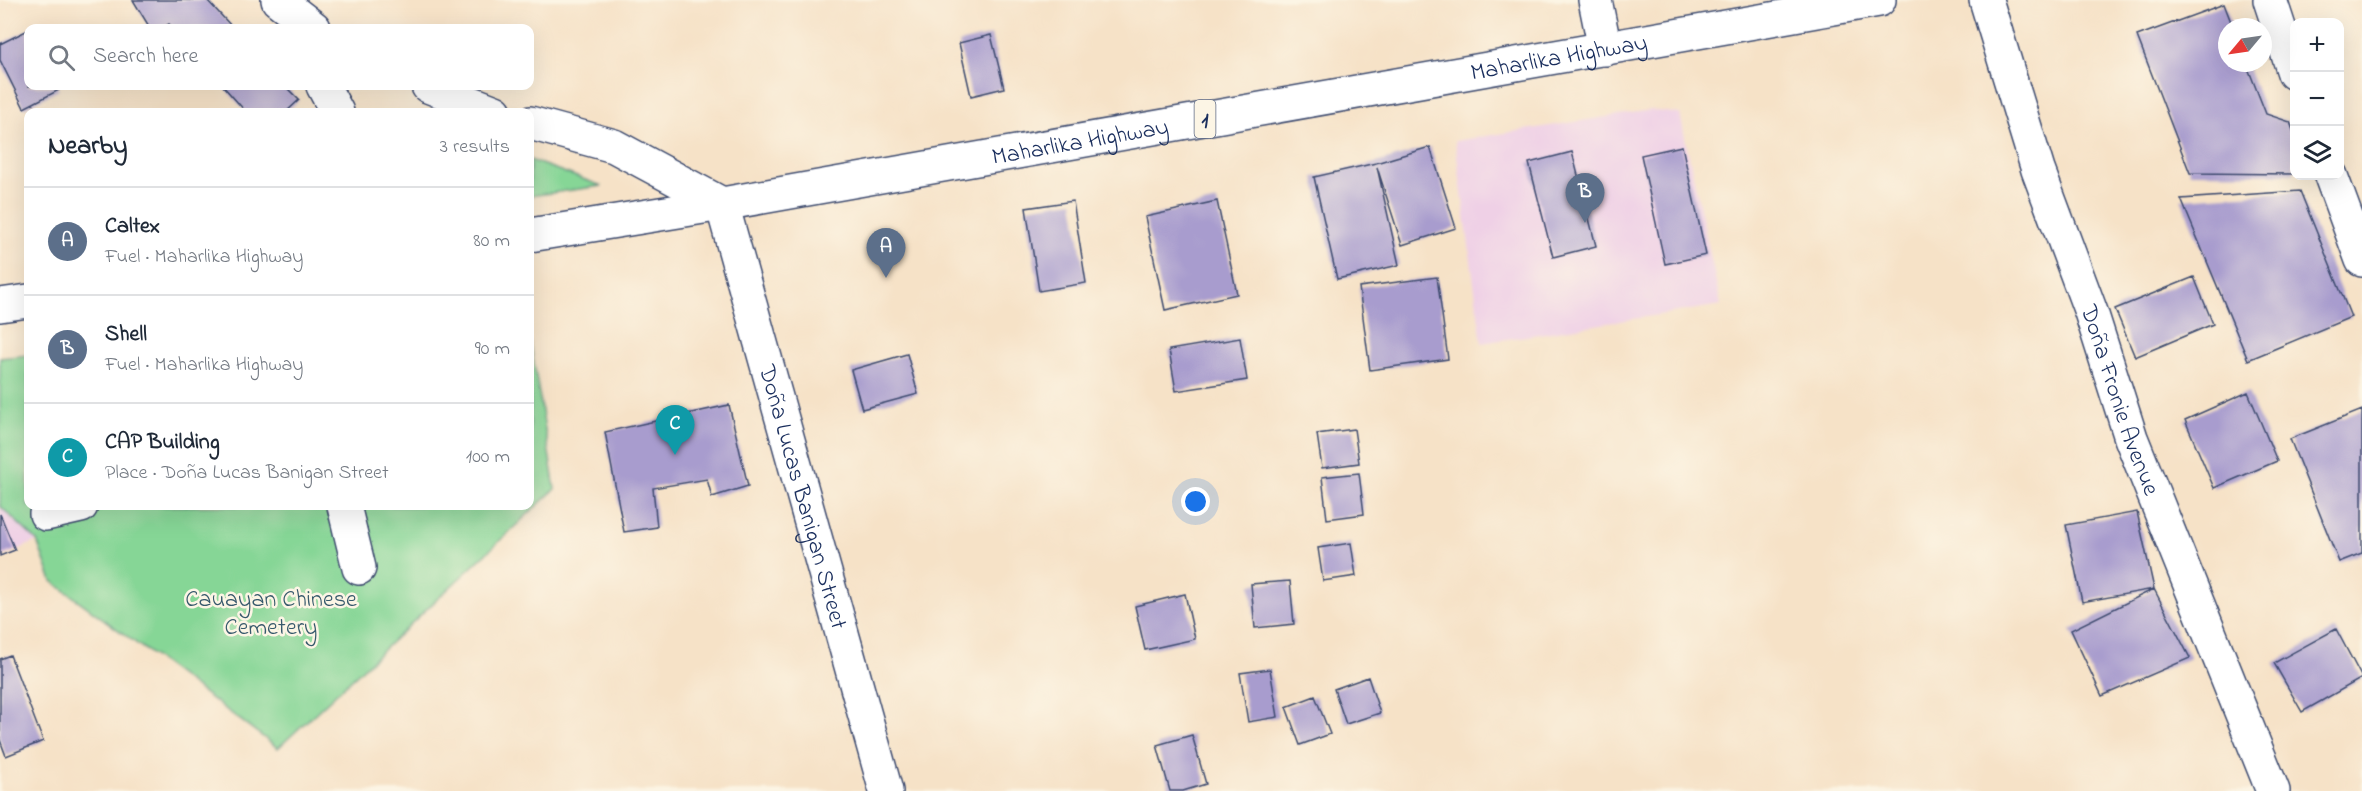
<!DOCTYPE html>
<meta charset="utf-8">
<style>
:root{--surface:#fff;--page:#f2f2f3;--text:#1f2937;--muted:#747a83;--line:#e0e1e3;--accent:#d1495b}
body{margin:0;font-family:"Indie Flower",sans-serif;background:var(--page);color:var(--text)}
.controls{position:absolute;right:18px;top:18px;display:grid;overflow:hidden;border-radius:12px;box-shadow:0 6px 24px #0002}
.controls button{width:54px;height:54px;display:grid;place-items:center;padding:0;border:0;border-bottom:2px solid var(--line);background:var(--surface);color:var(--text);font:30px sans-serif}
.compass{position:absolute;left:2218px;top:18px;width:54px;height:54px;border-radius:50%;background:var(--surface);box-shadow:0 6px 24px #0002;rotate:241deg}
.you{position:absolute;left:1196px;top:502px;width:21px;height:21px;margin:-15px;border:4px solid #fff;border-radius:50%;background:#1a73e8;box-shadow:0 0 0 9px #1a73e833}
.badge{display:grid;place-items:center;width:39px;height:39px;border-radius:50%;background:var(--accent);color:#fff;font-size:20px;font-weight:700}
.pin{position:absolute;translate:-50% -50px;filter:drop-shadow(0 2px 3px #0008)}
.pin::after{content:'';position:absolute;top:32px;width:21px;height:18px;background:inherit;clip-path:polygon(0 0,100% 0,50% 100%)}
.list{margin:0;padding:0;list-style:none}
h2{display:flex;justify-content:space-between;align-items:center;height:78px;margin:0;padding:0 24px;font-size:26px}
h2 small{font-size:20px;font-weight:400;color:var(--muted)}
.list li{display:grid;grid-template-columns:39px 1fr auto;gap:18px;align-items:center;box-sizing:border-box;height:108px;padding:0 24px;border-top:2px solid var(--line)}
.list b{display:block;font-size:22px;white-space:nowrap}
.list p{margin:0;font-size:20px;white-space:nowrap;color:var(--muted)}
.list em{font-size:20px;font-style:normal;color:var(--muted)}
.icon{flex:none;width:33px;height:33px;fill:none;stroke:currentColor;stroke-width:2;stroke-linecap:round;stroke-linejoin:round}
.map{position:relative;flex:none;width:2362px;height:791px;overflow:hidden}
.search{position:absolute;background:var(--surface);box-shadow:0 6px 24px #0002;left:24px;top:24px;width:510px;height:66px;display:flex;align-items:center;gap:15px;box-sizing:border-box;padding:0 21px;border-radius:12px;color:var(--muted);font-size:22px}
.panel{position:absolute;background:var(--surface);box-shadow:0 6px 24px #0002;left:24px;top:108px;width:510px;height:402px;border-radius:12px}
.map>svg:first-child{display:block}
.built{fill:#efd0e6}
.green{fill:#86d696;stroke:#50827a;stroke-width:1.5}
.building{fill:#a89cce}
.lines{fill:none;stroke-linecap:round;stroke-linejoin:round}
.minor-casing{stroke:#3c4a6e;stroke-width:36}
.major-casing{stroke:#3c4a6e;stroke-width:36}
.highway-casing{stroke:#3c4a6e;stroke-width:36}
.minor{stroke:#fff;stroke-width:33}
.major{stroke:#fff;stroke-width:33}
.highway{stroke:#fff;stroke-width:33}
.labels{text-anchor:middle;stroke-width:5;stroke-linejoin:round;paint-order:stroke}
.shield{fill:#fcf5e5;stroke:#5e6a86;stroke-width:1.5}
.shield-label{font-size:22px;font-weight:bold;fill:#1b2f5e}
.street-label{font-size:24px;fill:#1b2f5e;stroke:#fcf5e5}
.park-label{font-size:24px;fill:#36596c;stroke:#fcf5e5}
</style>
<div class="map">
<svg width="2362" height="791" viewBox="0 0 2362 791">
<rect width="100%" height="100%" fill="#fcf5e5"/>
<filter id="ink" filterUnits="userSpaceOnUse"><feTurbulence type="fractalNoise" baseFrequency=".0167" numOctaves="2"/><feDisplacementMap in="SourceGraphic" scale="12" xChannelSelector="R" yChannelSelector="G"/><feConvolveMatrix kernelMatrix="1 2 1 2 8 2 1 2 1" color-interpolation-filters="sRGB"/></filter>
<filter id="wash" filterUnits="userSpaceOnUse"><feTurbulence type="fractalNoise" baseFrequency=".008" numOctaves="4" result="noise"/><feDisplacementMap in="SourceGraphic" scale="24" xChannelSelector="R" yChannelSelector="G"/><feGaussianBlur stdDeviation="1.35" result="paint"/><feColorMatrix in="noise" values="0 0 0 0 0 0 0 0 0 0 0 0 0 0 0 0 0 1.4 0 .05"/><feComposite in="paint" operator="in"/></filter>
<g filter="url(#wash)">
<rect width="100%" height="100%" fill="#f6e2c7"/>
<path class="built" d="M 1651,110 L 1680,114 L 1721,305 L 1482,343 L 1455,141 Z
M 0,506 L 37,541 L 0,558 Z"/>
<path class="green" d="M 530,160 L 602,186 L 530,196 Z
M 530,340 L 555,489 L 278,748 L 52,581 L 37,541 L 0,506 L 0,358 L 28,355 L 28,506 L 530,506 Z"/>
<g id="blocks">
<path class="building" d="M 133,0 L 207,0 L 233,28 L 173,28 L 169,24 L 162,28 L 150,28 Z
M 2224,4 L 2233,27 L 2227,27 L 2227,63 L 2246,63 L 2266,114 L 2290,122 L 2294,133 L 2294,174 L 2190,173 L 2137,36 Z
M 28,30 L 28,86 L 57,86 L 59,90 L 24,108 L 0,60 L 0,44 Z
M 991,35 L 1004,88 L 971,96 L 959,43 Z
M 223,86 L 285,86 L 299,100 L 286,112 L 246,112 Z
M 1682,146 L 1706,255 L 1665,264 L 1641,155 Z
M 1430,147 L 1456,228 L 1402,245 L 1377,167 L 1399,265 L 1337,279 L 1314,177 L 1376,163 Z
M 1572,152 L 1596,246 L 1553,257 L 1529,163 Z
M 2300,191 L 2351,317 L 2248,360 L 2181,199 Z
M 1073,201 L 1086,283 L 1039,291 L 1026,208 Z
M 1217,201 L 1237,294 L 1165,310 L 1145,217 Z
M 1437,277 L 1448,359 L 1370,370 L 1359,287 Z
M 2194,277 L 2213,324 L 2135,357 L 2115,309 Z
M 1240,338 L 1247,380 L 1176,391 L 1169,350 Z
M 907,354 L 918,394 L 862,409 L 851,370 Z
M 2248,392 L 2277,461 L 2214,488 L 2185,420 Z
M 729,405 L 748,486 L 712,497 L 707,479 L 653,488 L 657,527 L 624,532 L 605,432 Z
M 2362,410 L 2362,553 L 2339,562 L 2290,439 Z
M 1354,429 L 1359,463 L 1322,468 L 1317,434 Z
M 1359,473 L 1364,514 L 1327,519 L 1322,477 Z
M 2137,512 L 2154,589 L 2082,602 L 2066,525 Z
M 0,514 L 15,550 L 0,556 Z
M 1351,543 L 1356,576 L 1323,581 L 1318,548 Z
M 1290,581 L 1294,624 L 1255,628 L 1251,584 Z
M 2154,589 L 2190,658 L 2102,696 L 2071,630 Z
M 1185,594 L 1195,639 L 1145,650 L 1135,606 Z
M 2336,629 L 2362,678 L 2302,712 L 2274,663 Z
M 10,655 L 43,741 L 6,756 L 0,740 L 0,659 Z
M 1270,669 L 1278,717 L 1248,722 L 1240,673 Z
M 1368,677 L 1380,713 L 1346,724 L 1334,689 Z
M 1315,696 L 1330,734 L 1300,745 L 1286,707 Z
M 1192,735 L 1206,784 L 1183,791 L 1170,791 L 1157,745 Z"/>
</g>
</g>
<g filter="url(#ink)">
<use href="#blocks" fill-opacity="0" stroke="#3c4a6e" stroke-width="1.5"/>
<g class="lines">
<g class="minor-casing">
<g id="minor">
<path d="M 1595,0 L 1605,49"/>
<path id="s1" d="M 1986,0 L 2038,170 L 2091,312 L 2131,438 L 2273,791"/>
<path d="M 2270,0 L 2294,73"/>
<path d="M 2331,176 L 2362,260"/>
<path id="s2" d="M 722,204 L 886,791"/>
<path d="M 344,506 L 359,568"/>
<path d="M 46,514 L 81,506"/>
</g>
</g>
<g class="major-casing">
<path id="major" d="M 278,0 L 314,28
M 323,86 L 337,112
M 428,86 L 495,112
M 530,123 L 614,146 L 722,204"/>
</g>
<g class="highway-casing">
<g id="highway">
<path id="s3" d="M 530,235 L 722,204 L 1879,0"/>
<path d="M 0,305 L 28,301"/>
</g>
</g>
<use href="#minor" class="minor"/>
<use href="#major" class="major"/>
<use href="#highway" class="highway"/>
</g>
</g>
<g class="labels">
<rect class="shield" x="1194.5" y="100" width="21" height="38" rx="4.5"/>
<g class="shield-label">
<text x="1205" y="127">1</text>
</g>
<g class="street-label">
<text dy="8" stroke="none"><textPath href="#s3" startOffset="1044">Maharlika Highway</textPath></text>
<text dy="8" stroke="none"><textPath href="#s3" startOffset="558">Maharlika Highway</textPath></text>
<text dy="8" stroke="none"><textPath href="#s1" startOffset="422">Doña Fronie Avenue</textPath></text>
<text dy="8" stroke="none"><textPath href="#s2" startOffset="304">Doña Lucas Banigan Street</textPath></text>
</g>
<g class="park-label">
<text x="271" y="606">Cauayan Chinese<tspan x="271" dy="28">Cemetery</tspan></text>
</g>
</g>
</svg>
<div class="controls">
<button>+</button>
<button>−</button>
<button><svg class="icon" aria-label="layers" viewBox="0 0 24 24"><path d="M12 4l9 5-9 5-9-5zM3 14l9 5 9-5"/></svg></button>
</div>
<svg class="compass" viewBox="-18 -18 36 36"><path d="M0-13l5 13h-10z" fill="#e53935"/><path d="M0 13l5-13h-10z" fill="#747a83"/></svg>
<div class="you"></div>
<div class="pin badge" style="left:886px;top:278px;background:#5c6f8a">A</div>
<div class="pin badge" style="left:1585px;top:223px;background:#5c6f8a">B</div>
<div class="pin badge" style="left:675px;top:455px;background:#0f9aa8">C</div>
<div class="search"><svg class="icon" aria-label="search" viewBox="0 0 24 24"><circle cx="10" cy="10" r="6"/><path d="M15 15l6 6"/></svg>Search here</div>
<section class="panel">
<h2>Nearby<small>3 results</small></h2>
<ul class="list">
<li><span class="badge" style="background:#5c6f8a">A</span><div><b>Caltex</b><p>Fuel · Maharlika Highway</p></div><em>80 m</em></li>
<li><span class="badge" style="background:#5c6f8a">B</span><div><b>Shell</b><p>Fuel · Maharlika Highway</p></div><em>90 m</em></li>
<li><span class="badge" style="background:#0f9aa8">C</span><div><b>CAP Building</b><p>Place · Doña Lucas Banigan Street</p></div><em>100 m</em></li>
</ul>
</section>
</div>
